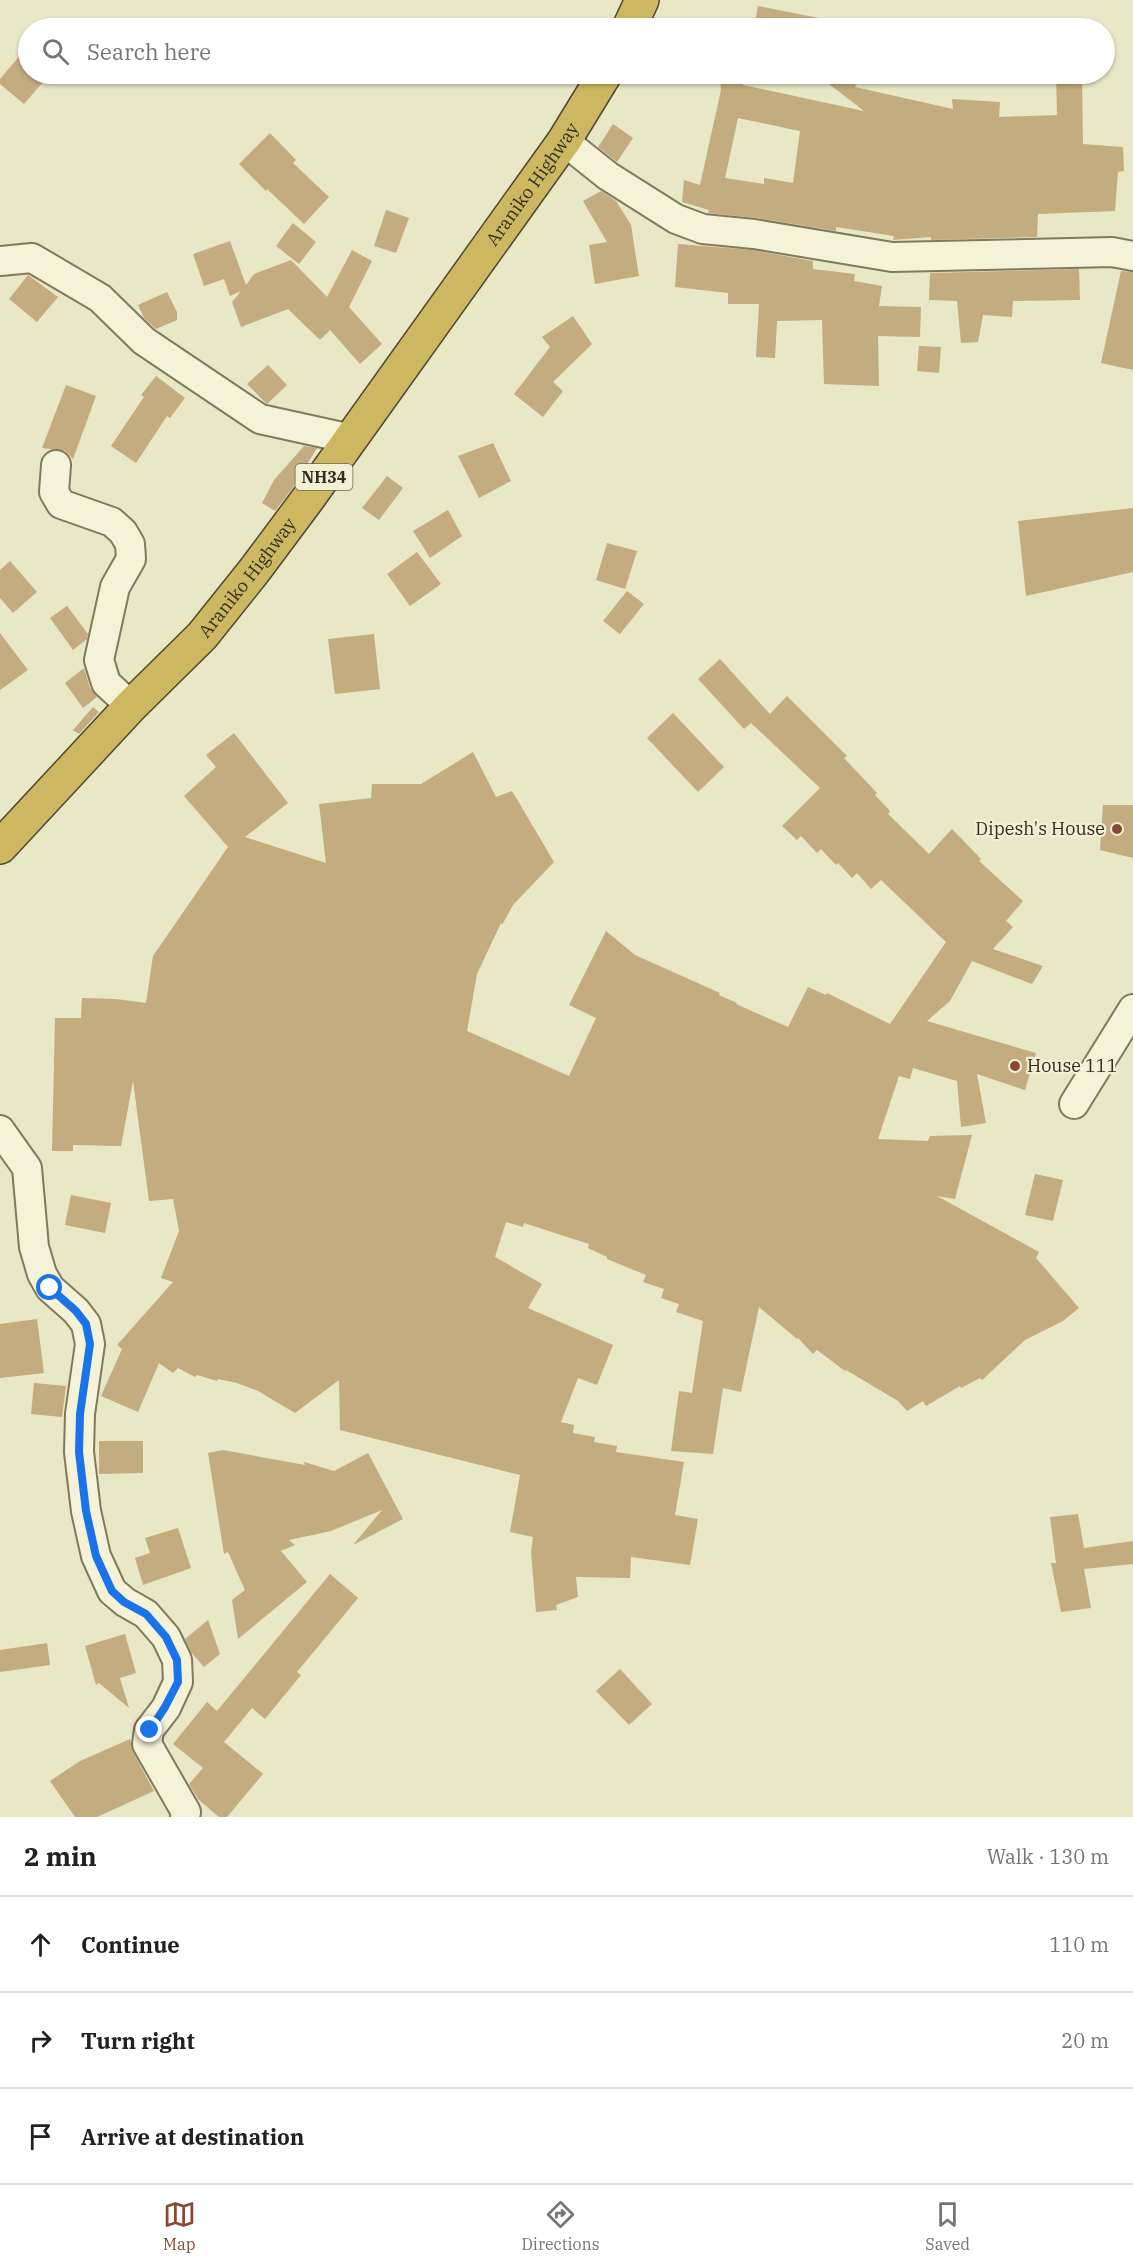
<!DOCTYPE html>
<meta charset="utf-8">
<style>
:root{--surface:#fff;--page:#f2f2f2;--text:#202124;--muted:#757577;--line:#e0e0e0;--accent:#894935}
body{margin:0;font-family:"IBM Plex Serif",serif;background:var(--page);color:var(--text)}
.stop{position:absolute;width:18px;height:18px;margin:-14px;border:4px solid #1a73e8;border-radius:50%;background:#fff}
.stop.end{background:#1a73e8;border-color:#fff;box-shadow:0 2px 6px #0008}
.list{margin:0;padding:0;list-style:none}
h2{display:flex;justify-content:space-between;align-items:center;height:78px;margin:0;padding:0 24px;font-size:26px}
h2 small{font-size:20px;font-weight:400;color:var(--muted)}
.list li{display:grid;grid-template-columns:39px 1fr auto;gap:18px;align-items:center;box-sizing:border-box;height:96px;padding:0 24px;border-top:2px solid var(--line)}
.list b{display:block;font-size:22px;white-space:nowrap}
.list em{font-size:20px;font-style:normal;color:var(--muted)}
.icon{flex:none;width:33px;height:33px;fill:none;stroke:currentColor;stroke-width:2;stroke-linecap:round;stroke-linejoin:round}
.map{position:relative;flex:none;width:1133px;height:1817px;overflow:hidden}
.search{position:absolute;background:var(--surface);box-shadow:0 2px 4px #0004;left:18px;right:18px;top:18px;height:66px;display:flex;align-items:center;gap:15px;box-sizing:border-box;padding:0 21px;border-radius:33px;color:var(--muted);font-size:22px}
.sheet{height:366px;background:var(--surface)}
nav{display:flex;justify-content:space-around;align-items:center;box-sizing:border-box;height:84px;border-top:2px solid var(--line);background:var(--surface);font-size:16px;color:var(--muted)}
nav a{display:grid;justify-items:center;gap:3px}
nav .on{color:var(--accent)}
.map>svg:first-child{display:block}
.building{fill:#c2ac80;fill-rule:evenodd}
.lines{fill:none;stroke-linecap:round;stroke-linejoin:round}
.minor-casing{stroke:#81795e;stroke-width:32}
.highway-casing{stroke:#504731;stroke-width:36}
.minor{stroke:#f4f3d8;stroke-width:28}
.highway{stroke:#cdb861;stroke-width:33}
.route{stroke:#1a73e8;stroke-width:8}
.poi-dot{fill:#894935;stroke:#f1f0d4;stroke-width:2}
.labels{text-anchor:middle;stroke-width:4.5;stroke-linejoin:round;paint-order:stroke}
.shield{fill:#f1f0d4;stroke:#6c6856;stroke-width:1.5}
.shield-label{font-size:16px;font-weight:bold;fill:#332e20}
.street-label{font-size:18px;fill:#332e20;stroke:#f1f0d4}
.poi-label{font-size:18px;fill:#332e20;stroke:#f1f0d4;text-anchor:end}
</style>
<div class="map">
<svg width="1133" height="1817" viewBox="0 0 1133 1817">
<rect width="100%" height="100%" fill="#e8e7c6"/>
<path class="building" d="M 758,6 L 824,19 L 823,28 L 754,28 Z
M 28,46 L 28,74 L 50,74 L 24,104 L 0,84 L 0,79 Z
M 720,74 L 743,74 L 743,85 L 864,111 L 816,74 L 861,74 L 855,87 L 953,109 L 952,99 L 1000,102 L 999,117 L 1057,115 L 1056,74 L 1082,74 L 1083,144 L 1123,147 L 1124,171 L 1118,172 L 1115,211 L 1038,214 L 1037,237 L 931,240 L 931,237 L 893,240 L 894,236 L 836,227 L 836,231 L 757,218 L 708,213 L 709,210 L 682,202 L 684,180 L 700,185 L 721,90 ZM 738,118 L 800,131 L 793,183 L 764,178 L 764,184 L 725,178 Z
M 613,124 L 633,138 L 617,162 L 598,147 Z
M 270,133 L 296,160 L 293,163 L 329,197 L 304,224 L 267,189 L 266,191 L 239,164 Z
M 601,191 L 616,201 L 631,225 L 639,276 L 595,284 L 589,245 L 607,242 L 583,201 Z
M 386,210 L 409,218 L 396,253 L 374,246 Z
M 293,223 L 316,242 L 299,264 L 276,246 Z
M 230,241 L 246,285 L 254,274 L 291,260 L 327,297 L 352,250 L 372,261 L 349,307 L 382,344 L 360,364 L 330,330 L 320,340 L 288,309 L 241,327 L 232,302 L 241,291 L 230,296 L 224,279 L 204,286 L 193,254 Z
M 678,244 L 752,250 L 813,261 L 813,269 L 855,274 L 854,281 L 882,286 L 879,306 L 921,307 L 920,337 L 878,336 L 879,386 L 824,384 L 822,320 L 777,321 L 775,358 L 756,357 L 759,304 L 728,304 L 728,293 L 675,287 Z
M 1079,269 L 1080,300 L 1013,301 L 1012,317 L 983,315 L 978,342 L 961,343 L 957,301 L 929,300 L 930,273 Z
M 1121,271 L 1133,272 L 1133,370 L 1101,363 Z
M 28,275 L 58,297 L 37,322 L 9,299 Z
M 167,292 L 177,312 L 177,320 L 156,329 L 144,318 L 138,305 Z
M 573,316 L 592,344 L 553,382 L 563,391 L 543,417 L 514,394 L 550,347 L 542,337 Z
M 919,346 L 941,347 L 939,373 L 917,371 Z
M 268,365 L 287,385 L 267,404 L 247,384 Z
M 156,376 L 185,398 L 170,418 L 167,416 L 136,463 L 111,446 L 144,397 L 141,395 Z
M 66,385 L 96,396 L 73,459 L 65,451 L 42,448 Z
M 493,443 L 511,481 L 479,498 L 458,456 Z
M 304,446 L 317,448 L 292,489 L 275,511 L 262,503 L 274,480 Z
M 387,476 L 403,488 L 379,520 L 362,508 Z
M 1133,508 L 1133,572 L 1026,596 L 1018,521 Z
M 448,510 L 462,536 L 430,558 L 413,531 Z
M 607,543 L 637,551 L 625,589 L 596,580 Z
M 417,552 L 441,584 L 410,606 L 387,574 Z
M 10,561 L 37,592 L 13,613 L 0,598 L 0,570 Z
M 627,591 L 644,604 L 620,634 L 603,621 Z
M 67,606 L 88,634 L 87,639 L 73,650 L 50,618 Z
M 0,633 L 28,670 L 0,690 Z
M 374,634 L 380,689 L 335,694 L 328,639 Z
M 720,659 L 770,714 L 787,696 L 847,756 L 844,758 L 877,793 L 875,795 L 890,811 L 888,814 L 929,854 L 952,829 L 981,859 L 979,861 L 1023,901 L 1006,921 L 1013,927 L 993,949 L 1043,966 L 1032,984 L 972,961 L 950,1001 L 927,1021 L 1036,1053 L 1025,1090 L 977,1074 L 986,1123 L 961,1127 L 957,1081 L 913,1068 L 910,1079 L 899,1076 L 878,1139 L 928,1141 L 930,1136 L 972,1135 L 955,1199 L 937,1196 L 1039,1252 L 1036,1258 L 1079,1308 L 1063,1321 L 1025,1340 L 982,1380 L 980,1378 L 961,1388 L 960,1386 L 926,1406 L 923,1401 L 907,1411 L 898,1401 L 846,1370 L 845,1371 L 817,1350 L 813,1354 L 798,1338 L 797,1339 L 759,1307 L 741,1392 L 723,1388 L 713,1454 L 671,1451 L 679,1391 L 692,1393 L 703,1321 L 676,1312 L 679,1304 L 661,1298 L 664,1289 L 643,1282 L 646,1275 L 607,1259 L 607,1257 L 588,1248 L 589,1244 L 524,1223 L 523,1227 L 506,1222 L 495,1257 L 542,1284 L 528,1308 L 613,1345 L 597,1385 L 578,1378 L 561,1422 L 574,1425 L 573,1433 L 595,1437 L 594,1442 L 617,1446 L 616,1452 L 684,1462 L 675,1515 L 698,1519 L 690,1565 L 631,1557 L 630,1578 L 576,1577 L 578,1597 L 556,1605 L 557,1610 L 536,1612 L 531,1552 L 533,1537 L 510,1532 L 520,1475 L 340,1430 L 339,1380 L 295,1413 L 258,1391 L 237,1383 L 218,1379 L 217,1381 L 197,1375 L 195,1377 L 178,1368 L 173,1373 L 159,1363 L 138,1412 L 101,1396 L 122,1349 L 117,1345 L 173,1282 L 161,1278 L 179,1231 L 173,1199 L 149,1201 L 133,1081 L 121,1146 L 73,1145 L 73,1151 L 52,1151 L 55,1018 L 81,1018 L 82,998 L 116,999 L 146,1003 L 153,956 L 228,847 L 184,796 L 216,767 L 206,755 L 234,733 L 288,803 L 245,837 L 326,863 L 319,804 L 371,798 L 372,784 L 421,784 L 473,752 L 496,797 L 512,791 L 554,862 L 513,905 L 502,925 L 501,923 L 477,974 L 467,1031 L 569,1076 L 596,1018 L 569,1005 L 606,931 L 635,955 L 720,993 L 719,995 L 737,1003 L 736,1004 L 788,1027 L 808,987 L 826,995 L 827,993 L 890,1024 L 946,942 L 881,880 L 871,889 L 857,873 L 852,878 L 838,863 L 836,865 L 821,849 L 817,853 L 801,836 L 797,840 L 782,826 L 820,788 L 751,723 L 744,729 L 698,679 Z
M 84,668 L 90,688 L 97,697 L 83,708 L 65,683 Z
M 93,707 L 99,712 L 79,734 L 73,730 Z
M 673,713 L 724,767 L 698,792 L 647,738 Z
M 1103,805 L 1133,805 L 1133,858 L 1100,850 Z
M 1035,1174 L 1063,1180 L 1053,1221 L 1025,1215 Z
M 71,1195 L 111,1203 L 105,1233 L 65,1225 Z
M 37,1319 L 44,1373 L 0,1378 L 0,1324 Z
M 34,1383 L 66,1386 L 62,1417 L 31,1414 Z
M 99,1441 L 143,1441 L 143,1473 L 99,1474 Z
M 223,1450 L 305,1465 L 304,1462 L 334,1471 L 368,1453 L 403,1519 L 353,1545 L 382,1510 L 331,1531 L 289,1540 L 295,1545 L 281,1551 L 307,1582 L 238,1639 L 232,1600 L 245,1590 L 228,1552 L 224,1554 L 208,1453 Z
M 1078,1514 L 1084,1548 L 1133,1541 L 1133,1564 L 1084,1569 L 1091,1608 L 1061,1612 L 1051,1563 L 1056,1563 L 1050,1517 Z
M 178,1528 L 191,1568 L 143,1585 L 135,1558 L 150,1553 L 145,1538 Z
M 330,1574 L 358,1598 L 297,1672 L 301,1675 L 265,1719 L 252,1708 L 224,1742 L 263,1774 L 227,1817 L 219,1817 L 198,1799 L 189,1784 L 203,1768 L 173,1744 L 207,1702 L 217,1711 Z
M 208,1620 L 220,1654 L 204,1667 L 191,1652 L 185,1639 Z
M 125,1634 L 136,1673 L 120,1678 L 129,1708 L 99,1683 L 96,1685 L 85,1646 Z
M 47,1643 L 50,1665 L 0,1672 L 0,1650 Z
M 620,1669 L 652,1704 L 629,1725 L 596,1691 Z
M 130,1739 L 133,1752 L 154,1791 L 97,1817 L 75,1817 L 50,1781 L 80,1761 Z"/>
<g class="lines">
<g class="minor-casing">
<path id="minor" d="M 564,141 L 608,176 L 676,219 L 703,229 L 754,234 L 892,257 L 1112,252 L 1133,256
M 0,261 L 32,258 L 100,298 L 144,341 L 260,419 L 351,439
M 56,465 L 54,492 L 61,504 L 112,522 L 123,532 L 130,544 L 131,559 L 115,587 L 99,660 L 106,683 L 131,706
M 1074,1104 L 1133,1009
M 0,1130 L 27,1168 L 34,1247 L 42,1274 L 50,1288 L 76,1311 L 86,1324 L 90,1344 L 80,1414 L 79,1452 L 86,1511 L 96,1556 L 112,1591 L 125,1602 L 146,1614 L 166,1637 L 177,1660 L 178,1682 L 166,1708 L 149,1730 L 147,1744 L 186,1812 L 185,1817"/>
</g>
<g class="highway-casing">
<g id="highway">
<path d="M 629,28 L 642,0"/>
<path id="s1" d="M 0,847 L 131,706 L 202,636 L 254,571 L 307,500 L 564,141 L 605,74"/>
</g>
</g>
<use href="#minor" class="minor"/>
<use href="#highway" class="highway"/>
</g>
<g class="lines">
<path class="route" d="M 50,1288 L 76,1311 L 86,1324 L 90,1344 L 80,1414 L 79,1452 L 86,1511 L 96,1556 L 112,1591 L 124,1602 L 146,1614 L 166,1637 L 177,1660 L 178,1682 L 165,1707 L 150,1730"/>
</g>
<g class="poi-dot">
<circle cx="1117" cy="829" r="6"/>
<circle cx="1015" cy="1066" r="6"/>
</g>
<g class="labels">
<rect class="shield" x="295.5" y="464" width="57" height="26" rx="4.5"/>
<g class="shield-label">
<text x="324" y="483">NH34</text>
</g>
<g class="street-label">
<text dy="6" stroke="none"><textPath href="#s1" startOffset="852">Araniko Highway</textPath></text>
<text dy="6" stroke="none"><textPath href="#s1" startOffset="366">Araniko Highway</textPath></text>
</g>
<g class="poi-label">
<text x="1105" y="835">Dipesh's House</text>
<text x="1027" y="1072" text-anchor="start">House 111</text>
</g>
</g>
</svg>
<div class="stop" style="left:50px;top:1288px"></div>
<div class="stop end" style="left:150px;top:1730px"></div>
<div class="search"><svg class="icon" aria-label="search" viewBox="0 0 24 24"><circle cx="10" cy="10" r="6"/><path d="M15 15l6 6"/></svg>Search here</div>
</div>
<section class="sheet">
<h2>2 min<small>Walk · 130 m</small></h2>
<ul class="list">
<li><svg class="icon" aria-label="ahead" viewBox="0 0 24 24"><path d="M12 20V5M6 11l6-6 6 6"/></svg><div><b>Continue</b></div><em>110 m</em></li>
<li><svg class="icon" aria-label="right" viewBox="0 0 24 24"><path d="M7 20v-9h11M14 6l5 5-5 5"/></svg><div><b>Turn right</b></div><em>20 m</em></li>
<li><svg class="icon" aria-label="arrive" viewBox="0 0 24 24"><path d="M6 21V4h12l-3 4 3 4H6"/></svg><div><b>Arrive at destination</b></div></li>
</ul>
</section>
<nav>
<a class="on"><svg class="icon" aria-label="map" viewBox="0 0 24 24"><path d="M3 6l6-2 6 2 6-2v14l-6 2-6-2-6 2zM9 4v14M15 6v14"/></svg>Map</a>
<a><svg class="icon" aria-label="directions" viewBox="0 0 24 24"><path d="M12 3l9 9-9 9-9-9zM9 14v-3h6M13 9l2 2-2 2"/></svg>Directions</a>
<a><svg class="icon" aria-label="saved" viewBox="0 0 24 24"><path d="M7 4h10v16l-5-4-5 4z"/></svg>Saved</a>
</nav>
